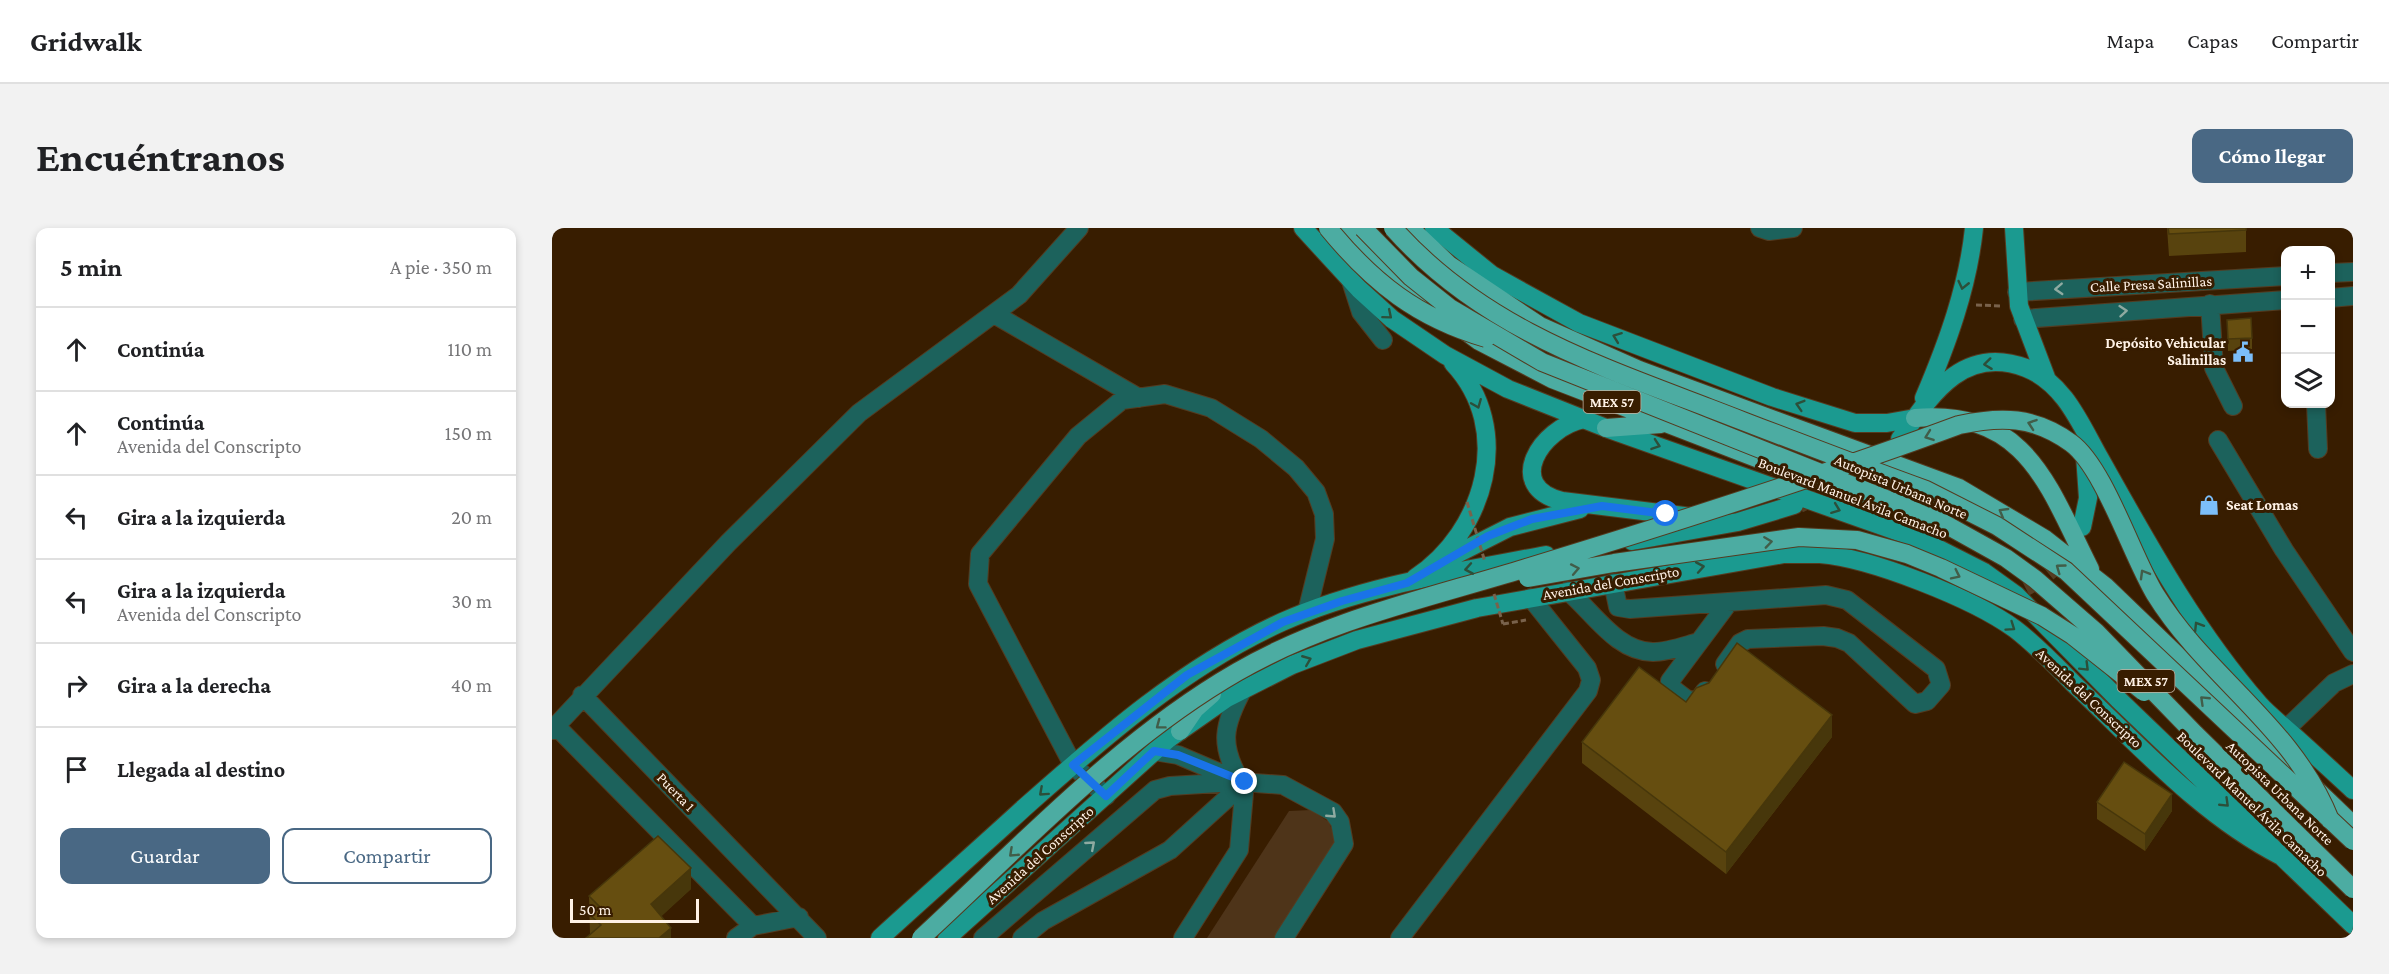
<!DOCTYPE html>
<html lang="es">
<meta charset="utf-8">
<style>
:root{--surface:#fff;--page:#f2f2f2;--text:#202124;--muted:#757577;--line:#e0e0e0;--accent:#496884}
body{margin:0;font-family:"Crimson Pro",serif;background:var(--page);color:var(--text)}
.controls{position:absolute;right:18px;top:18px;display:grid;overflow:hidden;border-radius:12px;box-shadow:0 3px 9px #0003}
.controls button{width:54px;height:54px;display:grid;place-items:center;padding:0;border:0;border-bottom:2px solid var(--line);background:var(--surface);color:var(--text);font:30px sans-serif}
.scale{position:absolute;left:18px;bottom:15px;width:129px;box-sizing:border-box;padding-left:6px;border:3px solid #fff2e6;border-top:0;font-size:16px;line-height:21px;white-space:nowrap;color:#fff2e6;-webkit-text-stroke:4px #381d00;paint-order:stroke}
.stop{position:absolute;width:18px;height:18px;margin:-14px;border:4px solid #1a73e8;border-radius:50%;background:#fff}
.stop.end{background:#1a73e8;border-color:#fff;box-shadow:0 2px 6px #0008}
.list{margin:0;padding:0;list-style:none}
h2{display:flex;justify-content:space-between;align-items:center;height:78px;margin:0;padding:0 24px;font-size:26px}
h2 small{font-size:20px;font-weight:400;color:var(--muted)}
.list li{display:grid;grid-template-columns:39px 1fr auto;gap:18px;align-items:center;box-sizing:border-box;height:84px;padding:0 24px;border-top:2px solid var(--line)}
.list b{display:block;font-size:22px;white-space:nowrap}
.list p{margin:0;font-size:20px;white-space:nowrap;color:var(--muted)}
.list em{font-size:20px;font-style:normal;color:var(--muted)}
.actions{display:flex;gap:12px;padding:18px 24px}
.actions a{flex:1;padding:14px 0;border:2px solid var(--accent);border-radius:12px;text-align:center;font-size:21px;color:var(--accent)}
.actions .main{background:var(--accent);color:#fff}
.icon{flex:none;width:33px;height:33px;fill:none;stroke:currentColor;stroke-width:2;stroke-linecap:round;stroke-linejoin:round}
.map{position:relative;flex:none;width:1801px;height:710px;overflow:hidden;border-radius:12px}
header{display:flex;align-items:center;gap:36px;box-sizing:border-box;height:84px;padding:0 30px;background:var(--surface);border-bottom:2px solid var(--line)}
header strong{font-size:28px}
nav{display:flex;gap:33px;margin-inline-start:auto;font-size:21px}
.intro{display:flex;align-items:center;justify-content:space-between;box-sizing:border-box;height:144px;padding:0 36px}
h1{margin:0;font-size:42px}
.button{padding:15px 27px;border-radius:12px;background:var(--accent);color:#fff;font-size:21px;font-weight:700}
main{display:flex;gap:36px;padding:0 36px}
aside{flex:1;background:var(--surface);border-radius:12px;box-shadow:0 3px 9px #0003}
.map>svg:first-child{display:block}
.green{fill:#4e3419}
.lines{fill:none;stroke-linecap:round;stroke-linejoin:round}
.major-tunnel{stroke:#563d22;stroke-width:18;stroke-dasharray:18 9;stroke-linecap:butt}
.minor-casing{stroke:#543b20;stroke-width:20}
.major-casing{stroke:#543b20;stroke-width:20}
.highway-casing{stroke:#543b20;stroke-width:20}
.path{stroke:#79624b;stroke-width:3;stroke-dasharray:6 3;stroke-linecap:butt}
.minor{stroke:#1c625c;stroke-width:18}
.major{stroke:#1b9a90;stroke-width:18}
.highway{stroke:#4caca2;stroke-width:18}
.highway-bridge-casing{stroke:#543b20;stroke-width:20;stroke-linecap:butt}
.path-bridge{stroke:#79624b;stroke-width:3;stroke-dasharray:6 3;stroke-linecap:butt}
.highway-bridge{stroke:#4caca2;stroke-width:18}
.wall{fill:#58430e}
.shaded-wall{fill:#47370b}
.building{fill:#664e10;stroke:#47370b;stroke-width:1.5}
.oneway{stroke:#2c4f3a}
.oneway2{stroke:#8eaaa1}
.oneway3{stroke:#415d49}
.route{stroke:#1a73e8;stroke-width:8}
.labels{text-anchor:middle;stroke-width:6;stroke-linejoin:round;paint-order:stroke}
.shield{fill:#381d00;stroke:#c3b2a1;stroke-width:1.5}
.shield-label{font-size:14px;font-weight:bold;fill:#fff2e6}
.street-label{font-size:15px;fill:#fff2e6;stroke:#381d00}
.poi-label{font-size:15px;font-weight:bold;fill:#fff2e6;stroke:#381d00;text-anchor:end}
</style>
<header>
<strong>Gridwalk</strong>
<nav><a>Mapa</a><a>Capas</a><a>Compartir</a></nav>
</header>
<div class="intro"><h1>Encuéntranos</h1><a class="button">Cómo llegar</a></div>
<main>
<aside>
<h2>5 min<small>A pie · 350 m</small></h2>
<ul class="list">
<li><svg class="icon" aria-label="ahead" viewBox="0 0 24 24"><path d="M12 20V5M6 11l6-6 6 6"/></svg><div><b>Continúa</b></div><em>110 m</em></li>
<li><svg class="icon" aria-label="ahead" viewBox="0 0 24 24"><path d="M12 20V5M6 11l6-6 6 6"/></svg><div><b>Continúa</b><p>Avenida del Conscripto</p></div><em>150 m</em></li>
<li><svg class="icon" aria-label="left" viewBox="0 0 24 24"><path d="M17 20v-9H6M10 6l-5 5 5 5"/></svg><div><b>Gira a la izquierda</b></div><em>20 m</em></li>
<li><svg class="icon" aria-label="left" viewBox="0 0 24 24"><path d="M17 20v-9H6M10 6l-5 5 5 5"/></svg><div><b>Gira a la izquierda</b><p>Avenida del Conscripto</p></div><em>30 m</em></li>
<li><svg class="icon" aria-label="right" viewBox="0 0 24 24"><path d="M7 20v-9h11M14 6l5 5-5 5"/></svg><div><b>Gira a la derecha</b></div><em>40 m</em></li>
<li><svg class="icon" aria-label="arrive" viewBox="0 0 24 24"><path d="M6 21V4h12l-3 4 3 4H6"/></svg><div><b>Llegada al destino</b></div></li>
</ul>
<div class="actions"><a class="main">Guardar</a><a>Compartir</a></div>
</aside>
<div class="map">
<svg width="1801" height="710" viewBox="0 0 1801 710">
<rect width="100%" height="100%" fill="#381d00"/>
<path class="green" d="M 759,582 L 777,594 L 786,620 L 728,710 L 655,710 L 737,583 Z"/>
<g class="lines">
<path class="major-tunnel" d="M 1247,276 L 1283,259 L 1325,232
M 1448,369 C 1474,362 1497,347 1514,326"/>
<g class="minor-casing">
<path id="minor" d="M 1208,0 L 1217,3 L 1241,0
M 1778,45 L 1801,44
M 799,53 L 809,84 L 831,112
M 1465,64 L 1734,48
M 1778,70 L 1801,68
M 1658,76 L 1662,140 L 1681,178
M 442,86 L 587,170
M 1471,91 L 1734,72
M 1764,176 L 1766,221
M 1666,212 L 1732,322 L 1801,424
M 1061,355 L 1066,379 L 1078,381 L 1274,367 L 1295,372 L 1384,441 L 1389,457 L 1375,473 L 1363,476 L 1297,415 L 1285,410 L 1271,408 L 1196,411 L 1188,415 L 1173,436
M 1016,363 C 1041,384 1065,424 1101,424 C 1116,424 1132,418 1147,414
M 1153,463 L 1148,470 L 1138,474 L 1121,461 L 1118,453 L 1177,374
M 30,467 L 265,710
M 4,498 L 201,698 L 247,689
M 1734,501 L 1782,455 L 1801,446
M 0,502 L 176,315 L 307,185 L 467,67 L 527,0
M 602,523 L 626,527 L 689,554 L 731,557 L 781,584 L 788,594 L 792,616 L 732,710
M 689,554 C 667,517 671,498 691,461
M 554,568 L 521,537 L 426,356 L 428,326 L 526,208 L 570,172 L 613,166 L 659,180 L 709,211 L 744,240 L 764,264 L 772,286 L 773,311 L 755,384
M 184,710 L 201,698
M 431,710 L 603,562 L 618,558 L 683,554
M 470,710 L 491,693 L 618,622 L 693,554 L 687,622 L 631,710
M 848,710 L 1036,463 L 1039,452 L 1035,440 L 979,370"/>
</g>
<g class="major-casing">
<path id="major" d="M 751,0 L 807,61 L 840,91 L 893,127 L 956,161 L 1054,200 L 1367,311 L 1432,344 L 1464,367 L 1566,471 L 1801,697
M 882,0 L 940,47 L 1027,95 L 1220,169 L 1303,195 L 1335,195 L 1363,190
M 1462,0 L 1467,78 L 1495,152
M 1372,170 C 1395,116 1416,59 1422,0
M 1032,191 C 988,200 952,259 1010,273 L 1140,289
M 1348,211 C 1379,167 1411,116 1474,140 C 1512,155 1528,195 1547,229 C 1596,316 1642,401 1707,476 C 1715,485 1725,493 1734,501 C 1757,521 1779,542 1801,562
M 1530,299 L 1536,270 L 1533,227
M 1080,313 L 1186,294 L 1242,277
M 889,334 L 958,299 L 1028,281
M 863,350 C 933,304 963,201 901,135
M 328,710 C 376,666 425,623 473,579 C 552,509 633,438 730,394 C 813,357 905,344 994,327
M 395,710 L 615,512 L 675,470 L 740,437 L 805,412 L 925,380 L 1232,326 C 1244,326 1256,326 1268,326 C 1319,330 1422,371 1463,401 C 1484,417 1504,438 1523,457 C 1588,518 1649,587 1729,628"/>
</g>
<g class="highway-casing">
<path id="highway" d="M 794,0 L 857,61 L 927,113 L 1000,151 L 1305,269
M 858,0 L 897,37 L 988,98 L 1087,142 L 1407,260 L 1493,311 L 1553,358 L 1801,597
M 1363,190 C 1475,181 1496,258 1538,341
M 1054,200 L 1109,196
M 628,503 L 643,481 L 660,466"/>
</g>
<path class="path" d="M 1424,77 L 1450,78
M 951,396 L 974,392"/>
<use href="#minor" class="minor"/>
<use href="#major" class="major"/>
<use href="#highway" class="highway"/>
<g class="highway-bridge-casing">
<path id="highway-bridge" d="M 776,0 C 821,55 866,90 934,110
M 811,0 L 859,49 L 898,80 L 990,134 L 1384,291 L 1454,330 L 1483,351 L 1544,404 L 1643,506 L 1801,661
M 841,0 C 927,97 1039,135 1157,180 C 1230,208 1302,236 1374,262 L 1445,298 L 1514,343 L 1801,613
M 976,350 L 1062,335 L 1247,309 L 1305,312 L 1355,326 L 1389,340 L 1490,388 L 1520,407 L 1592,464
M 369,710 C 469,618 567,512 685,444 C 774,392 877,370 974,340 C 1119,296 1264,250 1407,197 C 1449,188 1482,188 1519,215 C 1552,239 1580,328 1603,366 C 1655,450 1741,498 1778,592"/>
</g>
<path class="path-bridge" d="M 915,274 L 933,334
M 942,366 L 951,396"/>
<use href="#highway-bridge" class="highway-bridge"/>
</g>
<path class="wall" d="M 1615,0 L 1694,0 L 1694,24 L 1617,28 Z
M 1675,92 L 1700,110 L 1700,121 L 1676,123 Z
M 1134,474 L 1280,509 L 1174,646 L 1030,535 L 1030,514 Z
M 1545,574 L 1620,583 L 1593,623 L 1545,591 Z
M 139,661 L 109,688 L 119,710 L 38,707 L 37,668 Z"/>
<path class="shaded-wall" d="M 1280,487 L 1280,509 L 1174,646 L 1174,624 Z
M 1620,566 L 1620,583 L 1593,623 L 1593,606 Z
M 139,640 L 139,661 L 99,698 L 99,676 Z
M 119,700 L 119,710 L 107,710 Z"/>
<path class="building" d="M 1616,0 L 1694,0 L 1694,2 L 1617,6 Z
M 1699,90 L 1700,110 L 1676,111 L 1675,92 Z
M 1185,415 L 1280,487 L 1174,624 L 1030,514 L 1087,439 L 1134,474 L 1144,460 L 1157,455 Z
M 1572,534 L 1620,566 L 1593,606 L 1545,574 Z
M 106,608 L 139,640 L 99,676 L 119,700 L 107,710 L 34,710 L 49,697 L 38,687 L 48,679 L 37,668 Z"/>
<defs><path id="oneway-chevron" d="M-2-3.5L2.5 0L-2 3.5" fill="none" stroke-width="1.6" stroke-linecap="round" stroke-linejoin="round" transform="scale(1.5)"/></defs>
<g class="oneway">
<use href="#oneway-chevron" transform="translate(1411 57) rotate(103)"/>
<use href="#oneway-chevron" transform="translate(836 87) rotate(40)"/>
<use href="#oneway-chevron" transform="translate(1065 109) rotate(-159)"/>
<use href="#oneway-chevron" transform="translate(1436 136) rotate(173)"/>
<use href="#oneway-chevron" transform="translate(925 176) rotate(68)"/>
<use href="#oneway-chevron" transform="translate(1248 177) rotate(-163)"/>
<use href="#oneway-chevron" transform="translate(1104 217) rotate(19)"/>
<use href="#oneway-chevron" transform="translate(1284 281) rotate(21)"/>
<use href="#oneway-chevron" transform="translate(1148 339) rotate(-10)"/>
<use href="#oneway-chevron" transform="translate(917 341) rotate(170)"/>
<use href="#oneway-chevron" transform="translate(1646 398) rotate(-122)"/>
<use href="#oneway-chevron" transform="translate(1459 399) rotate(35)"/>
<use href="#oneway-chevron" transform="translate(755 432) rotate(-22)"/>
<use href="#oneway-chevron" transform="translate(1533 439) rotate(45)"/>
<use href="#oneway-chevron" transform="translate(491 564) rotate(138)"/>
<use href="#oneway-chevron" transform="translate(1673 575) rotate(44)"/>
</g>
<g class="oneway2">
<use href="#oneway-chevron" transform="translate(1507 61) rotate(177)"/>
<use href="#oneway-chevron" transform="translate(1571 83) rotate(-5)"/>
<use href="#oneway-chevron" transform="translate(780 586) rotate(43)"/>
<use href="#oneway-chevron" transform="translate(539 617) rotate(-41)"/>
</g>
<g class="oneway3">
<use href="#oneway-chevron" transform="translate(1480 196) rotate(-161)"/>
<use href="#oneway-chevron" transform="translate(1377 208) rotate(160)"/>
<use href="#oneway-chevron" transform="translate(1451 284) rotate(-150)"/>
<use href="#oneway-chevron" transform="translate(1216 314) rotate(-8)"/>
<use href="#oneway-chevron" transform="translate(1508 340) rotate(-144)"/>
<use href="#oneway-chevron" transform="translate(1023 341) rotate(-11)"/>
<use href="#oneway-chevron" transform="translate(1592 346) rotate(-120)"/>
<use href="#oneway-chevron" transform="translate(1404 347) rotate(26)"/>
<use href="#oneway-chevron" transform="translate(1652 472) rotate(-136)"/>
<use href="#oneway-chevron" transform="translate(608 497) rotate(143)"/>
<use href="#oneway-chevron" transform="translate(461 625) rotate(137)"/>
</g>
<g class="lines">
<path class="route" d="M 693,554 L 626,527 L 602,523 L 554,568 L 521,537 L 635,447 L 731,394 L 790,373 L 855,355 L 936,308 L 980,291 L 1050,278 L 1114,286"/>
</g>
<defs>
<g id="civic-bare" transform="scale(1.62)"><path d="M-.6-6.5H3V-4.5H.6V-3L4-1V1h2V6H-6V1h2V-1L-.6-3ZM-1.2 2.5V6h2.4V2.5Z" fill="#7cbef9" stroke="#381d00" stroke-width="2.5" paint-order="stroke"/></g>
<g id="shop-bare" transform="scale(1.62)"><path d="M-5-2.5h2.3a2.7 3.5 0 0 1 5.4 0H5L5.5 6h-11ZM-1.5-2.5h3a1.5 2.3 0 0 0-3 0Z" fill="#7cbef9" stroke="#381d00" stroke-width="2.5" paint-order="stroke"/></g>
</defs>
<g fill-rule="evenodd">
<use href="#civic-bare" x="1691" y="124"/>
<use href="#shop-bare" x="1657" y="277"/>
</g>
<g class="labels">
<g class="shield">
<rect x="1031.5" y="163" width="57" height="22" rx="4.5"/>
<rect x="1565.5" y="442" width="57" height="22" rx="4.5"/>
</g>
<g class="shield-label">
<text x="1060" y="179">MEX 57</text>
<text x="1594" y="458">MEX 57</text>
</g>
<g class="street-label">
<text transform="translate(1599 56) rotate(-3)" y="5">Calle Presa Salinillas</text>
<text transform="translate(1349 259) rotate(23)" y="5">Autopista Urbana Norte</text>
<text transform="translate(1301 270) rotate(21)" y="5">Boulevard Manuel Ávila Camacho</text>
<text transform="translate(1059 355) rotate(-10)" y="5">Avenida del Conscripto</text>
<text transform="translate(1537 470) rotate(43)" y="5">Avenida del Conscripto</text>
<text transform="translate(124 564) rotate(46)" y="5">Puerta 1</text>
<text transform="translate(1728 565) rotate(44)" y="5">Autopista Urbana Norte</text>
<text transform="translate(1700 576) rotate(44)" y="5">Boulevard Manuel Ávila Camacho</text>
<text transform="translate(488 627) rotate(-42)" y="5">Avenida del Conscripto</text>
</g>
<g class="poi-label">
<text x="1674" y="120">Depósito Vehicular<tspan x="1674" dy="17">Salinillas</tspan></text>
<text x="1674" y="282" text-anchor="start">Seat Lomas</text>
</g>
</g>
</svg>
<div class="controls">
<button>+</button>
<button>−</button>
<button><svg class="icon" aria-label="layers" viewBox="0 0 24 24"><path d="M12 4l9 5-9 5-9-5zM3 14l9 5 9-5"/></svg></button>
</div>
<div class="scale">50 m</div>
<div class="stop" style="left:1114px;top:286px"></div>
<div class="stop end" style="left:693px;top:554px"></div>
</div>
</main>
